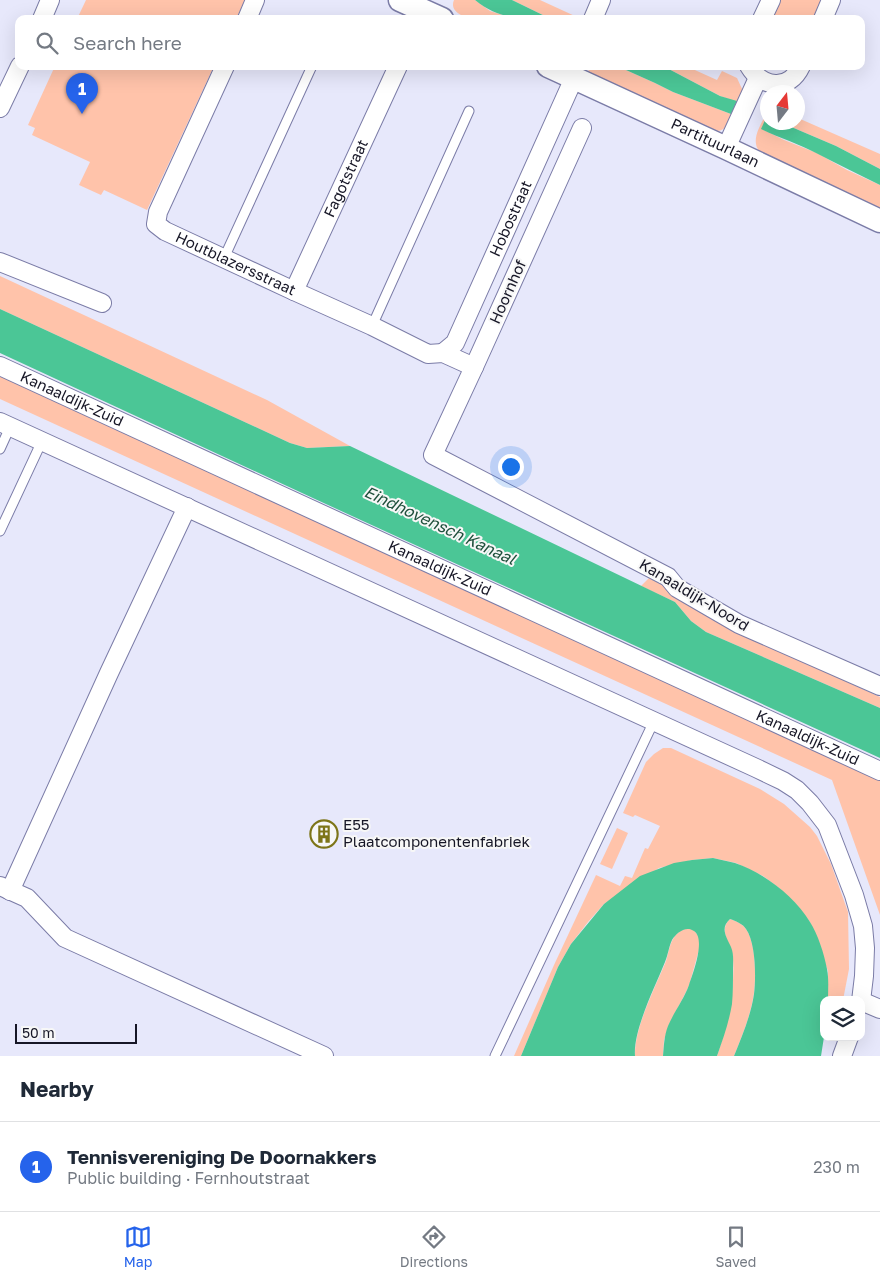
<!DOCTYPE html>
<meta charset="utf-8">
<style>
:root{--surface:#fff;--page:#f2f2f3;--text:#1f2937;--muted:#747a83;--line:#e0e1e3;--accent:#2563eb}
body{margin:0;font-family:"Golos Text",sans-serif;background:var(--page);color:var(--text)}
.controls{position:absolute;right:15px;bottom:15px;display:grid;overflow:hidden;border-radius:10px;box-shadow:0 5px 20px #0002}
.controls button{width:45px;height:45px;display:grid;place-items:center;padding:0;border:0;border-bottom:1px solid var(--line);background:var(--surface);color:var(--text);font:25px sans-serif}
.compass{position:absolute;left:760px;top:85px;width:45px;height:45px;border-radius:50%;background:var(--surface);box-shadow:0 5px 20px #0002;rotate:16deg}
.scale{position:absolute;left:15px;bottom:12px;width:122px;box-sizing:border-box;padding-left:5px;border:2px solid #161626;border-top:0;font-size:14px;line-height:18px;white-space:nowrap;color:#161626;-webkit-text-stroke:4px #f7f7f7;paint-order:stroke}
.you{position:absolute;left:510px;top:466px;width:18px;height:18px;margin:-12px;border:4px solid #fff;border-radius:50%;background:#1a73e8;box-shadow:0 0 0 8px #1a73e833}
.badge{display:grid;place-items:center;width:32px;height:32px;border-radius:50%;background:var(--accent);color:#fff;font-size:16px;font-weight:700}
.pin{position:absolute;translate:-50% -41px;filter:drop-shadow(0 1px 2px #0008)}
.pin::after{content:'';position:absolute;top:26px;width:18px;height:15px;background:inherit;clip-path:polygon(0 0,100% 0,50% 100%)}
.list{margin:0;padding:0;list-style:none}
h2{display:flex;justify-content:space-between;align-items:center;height:65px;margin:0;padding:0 20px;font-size:21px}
h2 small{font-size:16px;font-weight:400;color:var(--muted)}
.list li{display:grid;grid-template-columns:32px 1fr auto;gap:15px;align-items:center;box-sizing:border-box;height:90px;padding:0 20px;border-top:1px solid var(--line)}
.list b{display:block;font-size:19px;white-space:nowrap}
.list p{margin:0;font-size:16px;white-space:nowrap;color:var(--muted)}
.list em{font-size:16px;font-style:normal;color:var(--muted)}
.icon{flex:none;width:28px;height:28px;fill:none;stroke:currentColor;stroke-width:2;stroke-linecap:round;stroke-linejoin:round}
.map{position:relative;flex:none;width:880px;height:1056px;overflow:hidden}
.search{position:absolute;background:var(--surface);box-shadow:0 5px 20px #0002;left:15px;right:15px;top:15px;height:55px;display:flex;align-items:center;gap:12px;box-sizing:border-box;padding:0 18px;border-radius:10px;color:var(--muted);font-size:19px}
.sheet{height:155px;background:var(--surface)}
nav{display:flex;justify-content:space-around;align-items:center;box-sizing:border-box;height:70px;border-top:1px solid var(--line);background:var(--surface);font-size:14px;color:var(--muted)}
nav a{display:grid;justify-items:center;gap:2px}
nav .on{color:var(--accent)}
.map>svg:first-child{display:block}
.green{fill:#ffc3aa}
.water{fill:#4bc696}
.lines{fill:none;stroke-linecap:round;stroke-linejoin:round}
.service-casing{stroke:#7b7ca7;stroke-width:11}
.minor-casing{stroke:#7b7ca7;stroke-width:20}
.tertiary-casing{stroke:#7b7ca7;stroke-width:25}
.service{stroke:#fff;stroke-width:9}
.minor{stroke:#fff;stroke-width:18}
.tertiary{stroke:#fff;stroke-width:22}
.labels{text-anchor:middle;stroke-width:4;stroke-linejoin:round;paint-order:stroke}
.street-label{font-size:15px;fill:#161626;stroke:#f7f7f7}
.poi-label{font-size:15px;fill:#161626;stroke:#f7f7f7;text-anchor:start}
.water-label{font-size:16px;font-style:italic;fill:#20513d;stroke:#f7f7f7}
</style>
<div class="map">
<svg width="880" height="1056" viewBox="0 0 880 1056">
<rect width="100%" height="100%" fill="#e7e8fb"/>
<path class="green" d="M 86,0 L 245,0 L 236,19 L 77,19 Z
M 454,0 L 475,0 L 490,11 L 516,19 L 460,19 L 461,15 C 455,12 451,7 454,0 Z
M 512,0 L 540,0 L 577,17 L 576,19 L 551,19 Z
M 778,0 L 824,0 L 815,19 L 769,19 Z
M 55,66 L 214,66 L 147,210 L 104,190 L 101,195 L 79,185 L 90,162 L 32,135 L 35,128 L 28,125 Z
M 587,66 L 617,66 L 655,83 L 673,92 L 731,114 L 737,102 L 720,96 L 663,66 L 686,66 L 717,80 L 722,71 L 737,78 L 743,91 L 728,124 C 725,128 722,131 717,131 L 592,75 L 589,72 Z
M 767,112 L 767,116 L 762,129 L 784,140 L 817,153 L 847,170 L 880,185 L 880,207 L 879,207 L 877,212 L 759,151 C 750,139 762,123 767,112 Z
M 798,118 L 880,154 L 880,169 L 836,146 L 782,123 L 798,122 Z
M 0,276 L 267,400 L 350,446 L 307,448 L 290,443 L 0,309 Z
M 0,373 L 880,777 L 880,915 L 832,780 L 0,399 Z
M 649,578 L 674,591 L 737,631 L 880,697 L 880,708 L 706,632 L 691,621 L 675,602 L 641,586 Z
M 663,748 L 671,748 L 760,789 L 784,804 L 810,827 L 817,836 L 831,864 L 848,912 L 849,969 L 843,1000 L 828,1000 L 828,971 L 810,922 L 796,904 L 779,888 L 763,876 L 736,863 L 713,858 L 692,860 L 659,868 L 604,904 L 588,922 L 571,944 L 558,967 L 521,1056 L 514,1056 L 554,965 L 596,875 L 620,886 L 625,876 L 632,878 L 645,848 L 648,849 L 660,826 L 635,815 L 633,817 L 623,813 L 646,762 L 654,754 Z
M 617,828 L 628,833 L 612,869 L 600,864 Z
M 730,919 C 736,921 743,924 746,929 C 756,943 756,977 754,993 C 751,1015 742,1036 734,1056 L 717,1056 C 728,1023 735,993 733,958 C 732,944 717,931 730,919 Z
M 688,928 L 694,930 L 699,937 L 700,946 L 689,986 L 669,1025 L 664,1040 L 663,1056 L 635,1056 C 634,1028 655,988 666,961 C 668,955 669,946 673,939 C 676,933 681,930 688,928 Z"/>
<path class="water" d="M 475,0 L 512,0 L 551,19 C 521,19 500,20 475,0 Z
M 617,66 L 663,66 L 720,96 L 737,101 L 731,114 L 673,92 L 655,83 Z
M 767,116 L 768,122 L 782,123 L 836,146 L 880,169 L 880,185 C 859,175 838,164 818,154 C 799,144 780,138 761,129 Z
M 0,309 L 290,443 L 307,448 L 350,446 L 675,602 L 691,621 L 706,632 L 880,708 L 880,758 L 315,499 L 0,353 Z
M 713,858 C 720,860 728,861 735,863 C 764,873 794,896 810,922 C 818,935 824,953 827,969 C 829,979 828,990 828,1000 L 824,1000 L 824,1037 L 821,1056 L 734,1056 C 742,1036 751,1015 754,994 C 756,978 756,943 746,929 C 743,924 736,921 730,919 C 720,928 726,936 731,947 C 734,954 733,962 733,969 C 733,981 733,993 732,1004 C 729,1022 723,1039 717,1056 L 663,1056 C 664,1046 664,1036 668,1026 C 674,1012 684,999 689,985 C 693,973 706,939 694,931 C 686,925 676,933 672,940 C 669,946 668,955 665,962 C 655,987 633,1030 635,1056 L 521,1056 L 558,967 L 571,944 L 604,904 L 640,876 L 674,863 L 692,860 Z"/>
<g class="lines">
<g class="service-casing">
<path id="service" d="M 224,258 L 312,66
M 372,326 L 469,111
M 0,449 L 10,427
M 0,531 L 42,441
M 495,1056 L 654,721"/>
</g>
<g class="minor-casing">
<g id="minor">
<path d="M 42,19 L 50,0"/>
<path d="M 247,19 L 255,0"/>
<path d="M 593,19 L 601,0"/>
<path d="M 762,19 L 771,0"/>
<path d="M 823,19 L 831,0"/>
<path id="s1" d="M 225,66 L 158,212 L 156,224 L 165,231 L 294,291 L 372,326 L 428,354 L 443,353 L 474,367"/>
<path d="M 749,66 C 762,88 789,92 801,66"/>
<path d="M 0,108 L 20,66"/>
<path d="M 582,128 L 474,367 L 433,455 L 668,577 L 677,588 L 739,624 L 880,686"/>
<path d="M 726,148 L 758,78"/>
<path d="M 0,262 L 102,303"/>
<path id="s2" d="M 294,291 L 398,66"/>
<path id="s3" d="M 443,353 L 455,343 L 574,78"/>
<path id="s4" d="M 0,366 L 880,771"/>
<path d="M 0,422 L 756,768 L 783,781 L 797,790 L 810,803 L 827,825 L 854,895 L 863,926 L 865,948 L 864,976 L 861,1001"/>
<path d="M 0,886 L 27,898 L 65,938 L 324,1056"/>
<path d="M 10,891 L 109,673 L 187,507"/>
<path d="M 861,1001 L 880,1009"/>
<path d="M 842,1056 L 849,1037"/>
</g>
</g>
<g class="tertiary-casing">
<g id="tertiary">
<path d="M 400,0 L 442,19"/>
<path id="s5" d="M 548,66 L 726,148 L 880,221"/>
</g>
</g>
<use href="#service" class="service"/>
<use href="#minor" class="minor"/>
<use href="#tertiary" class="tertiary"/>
</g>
<defs>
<g id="building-ring" transform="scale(1.4375)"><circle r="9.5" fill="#f7f7f7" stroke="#7d7518" stroke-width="1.5"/><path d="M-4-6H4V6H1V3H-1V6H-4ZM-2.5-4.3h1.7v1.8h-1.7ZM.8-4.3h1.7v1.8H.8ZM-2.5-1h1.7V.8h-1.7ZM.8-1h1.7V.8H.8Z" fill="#7d7518"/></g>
</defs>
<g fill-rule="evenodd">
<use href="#building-ring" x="324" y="834"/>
</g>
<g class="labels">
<g class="street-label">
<text dy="5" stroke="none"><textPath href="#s5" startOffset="184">Partituurlaan</textPath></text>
<text dy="5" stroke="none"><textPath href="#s2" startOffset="124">Fagotstraat</textPath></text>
<text dy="5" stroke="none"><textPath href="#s3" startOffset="152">Hobostraat</textPath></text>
<text dy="5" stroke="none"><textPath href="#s1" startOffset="262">Houtblazersstraat</textPath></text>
<text transform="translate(508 292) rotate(-66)" y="5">Hoornhof</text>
<text dy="5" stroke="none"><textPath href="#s4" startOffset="79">Kanaaldijk-Zuid</textPath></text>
<text dy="5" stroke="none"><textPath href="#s4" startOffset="484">Kanaaldijk-Zuid</textPath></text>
<text transform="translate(694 595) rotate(31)" y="5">Kanaaldijk-Noord</text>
<text dy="5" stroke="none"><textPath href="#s4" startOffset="889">Kanaaldijk-Zuid</textPath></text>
</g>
<g class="poi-label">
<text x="343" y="830">E55<tspan x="343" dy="17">Plaatcomponentenfabriek</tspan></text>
</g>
<g class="water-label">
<text transform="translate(440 525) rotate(25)" y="6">Eindhovensch Kanaal</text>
</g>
</g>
</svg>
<div class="controls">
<button><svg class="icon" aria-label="layers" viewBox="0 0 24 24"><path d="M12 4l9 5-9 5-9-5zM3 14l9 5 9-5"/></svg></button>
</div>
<svg class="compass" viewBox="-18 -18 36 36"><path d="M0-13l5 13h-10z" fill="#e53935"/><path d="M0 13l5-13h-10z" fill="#747a83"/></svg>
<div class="scale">50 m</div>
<div class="you"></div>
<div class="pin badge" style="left:82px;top:114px">1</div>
<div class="search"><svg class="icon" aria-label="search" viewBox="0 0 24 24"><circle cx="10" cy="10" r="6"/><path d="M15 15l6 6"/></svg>Search here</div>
</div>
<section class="sheet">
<h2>Nearby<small></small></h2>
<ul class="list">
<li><span class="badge">1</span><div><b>Tennisvereniging De Doornakkers</b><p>Public building · Fernhoutstraat</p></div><em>230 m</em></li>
</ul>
</section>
<nav>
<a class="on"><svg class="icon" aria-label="map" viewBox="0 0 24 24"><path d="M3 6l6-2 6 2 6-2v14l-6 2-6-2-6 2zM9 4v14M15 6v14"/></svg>Map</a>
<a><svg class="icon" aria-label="directions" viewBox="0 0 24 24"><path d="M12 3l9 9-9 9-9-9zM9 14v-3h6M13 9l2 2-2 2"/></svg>Directions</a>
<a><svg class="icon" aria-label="saved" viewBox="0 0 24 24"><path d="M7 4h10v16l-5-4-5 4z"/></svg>Saved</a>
</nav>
